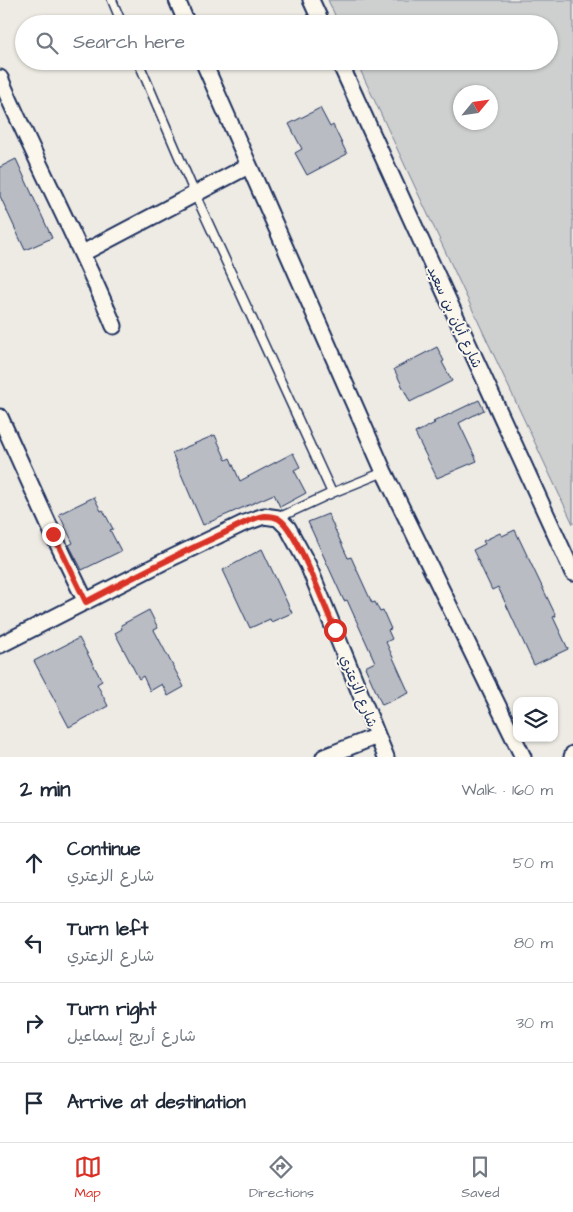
<!DOCTYPE html>
<meta charset="utf-8">
<style>
:root{--surface:#fff;--page:#f6f6f7;--text:#1f2937;--muted:#747a83;--line:#e0e1e3;--accent:#d93025}
body{margin:0;font-family:"Architects Daughter","Playpen Sans Arabic",sans-serif;background:var(--page);color:var(--text)}
.controls{position:absolute;right:15px;bottom:15px;display:grid;overflow:hidden;border-radius:10px;box-shadow:0 1px 4px #0004}
.controls button{width:45px;height:45px;display:grid;place-items:center;padding:0;border:0;border-bottom:1px solid var(--line);background:var(--surface);color:var(--text);font:25px sans-serif}
.compass{position:absolute;left:453px;top:85px;width:45px;height:45px;border-radius:50%;background:var(--surface);box-shadow:0 1px 4px #0004;rotate:61deg}
.stop{position:absolute;width:15px;height:15px;margin:-11px;border:4px solid #d93025;border-radius:50%;background:#fff}
.stop.end{background:#d93025;border-color:#fff;box-shadow:0 1px 5px #0008}
.list{margin:0;padding:0;list-style:none}
h2{display:flex;justify-content:space-between;align-items:center;height:65px;margin:0;padding:0 20px;font-size:21px}
h2 small{font-size:16px;font-weight:400;color:var(--muted)}
.list li{display:grid;grid-template-columns:32px 1fr auto;gap:15px;align-items:center;box-sizing:border-box;height:80px;padding:0 20px;border-top:1px solid var(--line)}
.list b{display:block;font-size:19px;white-space:nowrap}
.list p{margin:0;font-size:16px;white-space:nowrap;color:var(--muted)}
.list em{font-size:16px;font-style:normal;color:var(--muted)}
.icon{flex:none;width:28px;height:28px;fill:none;stroke:currentColor;stroke-width:2;stroke-linecap:round;stroke-linejoin:round}
.map{position:relative;flex:none;width:573px;height:757px;overflow:hidden}
.search{position:absolute;background:var(--surface);box-shadow:0 1px 4px #0004;left:15px;right:15px;top:15px;height:55px;display:flex;align-items:center;gap:12px;box-sizing:border-box;padding:0 18px;border-radius:28px;color:var(--muted);font-size:19px}
.sheet{height:385px;background:var(--surface)}
nav{display:flex;justify-content:space-around;align-items:center;box-sizing:border-box;height:70px;border-top:1px solid var(--line);background:var(--surface);font-size:14px;color:var(--muted)}
nav a{display:grid;justify-items:center;gap:2px}
nav .on{color:var(--accent)}
.map>svg:first-child{display:block}
.green{fill:#cecfcf;stroke:#747f96;fill-rule:evenodd}
.building{fill:#b9bcc3;stroke:#1b2f5e}
.lines{fill:none;stroke-linecap:round;stroke-linejoin:round}
.lane-casing{stroke:#1b2f5e;stroke-width:11}
.street-casing{stroke:#1b2f5e;stroke-width:19}
.lane{stroke:#fbf7ec;stroke-width:8}
.street{stroke:#fbf7ec;stroke-width:15}
.route{stroke:#d93025;stroke-width:6}
.labels{text-anchor:middle;stroke-width:4;stroke-linejoin:round;paint-order:stroke}
.street-label{font-size:14px;fill:#1b2f5e;stroke:#fbf7ec}
</style>
<div class="map">
<svg width="573" height="757" viewBox="0 0 573 757">
<rect width="100%" height="100%" fill="#eeebe4"/>
<filter id="ink" filterUnits="userSpaceOnUse"><feTurbulence type="fractalNoise" baseFrequency=".02" numOctaves="2"/><feDisplacementMap in="SourceGraphic" scale="10" xChannelSelector="R" yChannelSelector="G"/><feConvolveMatrix kernelMatrix="1 2 1 2 8 2 1 2 1" color-interpolation-filters="sRGB"/></filter>
<g filter="url(#ink)">
<path class="green" d="M 328,0 L 573,0 L 573,524 L 356,61 L 549,61 L 549,24 L 339,24 ZM 460,92 L 490,92 L 490,122 L 460,122 Z"/>
<path class="building" d="M 320,108 L 330,127 L 333,125 L 347,154 L 307,175 L 295,153 L 302,149 L 289,124 Z
M 16,159 L 52,238 L 25,250 L 0,196 L 0,167 Z
M 437,347 L 444,361 L 442,362 L 452,381 L 410,402 L 394,369 Z
M 479,400 L 484,410 L 459,423 L 477,461 L 437,478 L 415,433 L 435,423 L 433,422 Z
M 215,435 L 226,460 L 230,458 L 240,481 L 293,453 L 300,467 L 294,470 L 306,493 L 280,507 L 274,494 L 203,525 L 172,453 Z
M 94,497 L 101,511 L 103,510 L 113,529 L 110,530 L 121,551 L 82,570 L 69,545 L 73,543 L 59,514 Z
M 328,514 L 348,558 L 351,557 L 372,603 L 375,602 L 380,612 L 383,611 L 391,629 L 388,630 L 392,639 L 386,642 L 409,693 L 382,705 L 365,667 L 375,662 L 347,600 L 344,601 L 308,522 Z
M 515,530 L 556,616 L 553,617 L 568,649 L 534,665 L 498,587 L 492,590 L 473,550 L 485,544 L 483,541 L 500,533 L 502,536 Z
M 262,549 L 292,613 L 271,622 L 270,619 L 250,628 L 223,570 Z
M 149,610 L 158,628 L 154,630 L 184,687 L 168,696 L 162,684 L 150,691 L 143,676 L 139,679 L 115,633 L 122,629 L 121,625 Z
M 79,638 L 102,681 L 97,684 L 108,706 L 69,727 L 34,661 Z"/>
<g class="lines">
<g class="lane-casing">
<path id="lane" d="M 112,0 L 122,24
M 138,61 L 195,194 L 332,493
M 278,518 L 332,493 L 384,472"/>
</g>
<g class="street-casing">
<path id="street" d="M 177,0 L 187,24
M 311,0 L 322,24
M 203,61 L 384,472 L 523,757
M 339,61 L 573,573
M 0,78 C 36,162 79,242 114,326
M 83,253 L 248,166
M 0,417 L 53,534 L 86,602
M 0,645 L 165,561 L 242,524 L 264,516 L 278,518 L 288,528 L 308,565 L 386,757
M 324,757 L 377,736
M 572,757 L 573,754"/>
</g>
<use href="#lane" class="lane"/>
<use href="#street" class="street"/>
</g>
</g>
<g class="lines" filter="url(#ink)">
<path class="route" d="M 53,534 L 86,602 C 131,578 177,555 222,534 C 233,529 253,517 264,516 C 268,516 276,517 279,519 C 297,530 325,608 335,630"/>
</g>
<g class="labels">
<g class="street-label">
<text transform="translate(455 317) rotate(65)" y="5">شارع أبان بن سعيد</text>
<text transform="translate(359 691) rotate(68)" y="5">شارع الزعتري</text>
</g>
</g>
</svg>
<div class="controls">
<button><svg class="icon" aria-label="layers" viewBox="0 0 24 24"><path d="M12 4l9 5-9 5-9-5zM3 14l9 5 9-5"/></svg></button>
</div>
<svg class="compass" viewBox="-18 -18 36 36"><path d="M0-13l5 13h-10z" fill="#e53935"/><path d="M0 13l5-13h-10z" fill="#747a83"/></svg>
<div class="stop" style="left:335px;top:630px"></div>
<div class="stop end" style="left:53px;top:534px"></div>
<div class="search"><svg class="icon" aria-label="search" viewBox="0 0 24 24"><circle cx="10" cy="10" r="6"/><path d="M15 15l6 6"/></svg>Search here</div>
</div>
<section class="sheet">
<h2>2 min<small>Walk · 160 m</small></h2>
<ul class="list">
<li><svg class="icon" aria-label="ahead" viewBox="0 0 24 24"><path d="M12 20V5M6 11l6-6 6 6"/></svg><div><b>Continue</b><p>شارع الزعتري</p></div><em>50 m</em></li>
<li><svg class="icon" aria-label="left" viewBox="0 0 24 24"><path d="M17 20v-9H6M10 6l-5 5 5 5"/></svg><div><b>Turn left</b><p>شارع الزعتري</p></div><em>80 m</em></li>
<li><svg class="icon" aria-label="right" viewBox="0 0 24 24"><path d="M7 20v-9h11M14 6l5 5-5 5"/></svg><div><b>Turn right</b><p>شارع أريج إسماعيل</p></div><em>30 m</em></li>
<li><svg class="icon" aria-label="arrive" viewBox="0 0 24 24"><path d="M6 21V4h12l-3 4 3 4H6"/></svg><div><b>Arrive at destination</b></div></li>
</ul>
</section>
<nav>
<a class="on"><svg class="icon" aria-label="map" viewBox="0 0 24 24"><path d="M3 6l6-2 6 2 6-2v14l-6 2-6-2-6 2zM9 4v14M15 6v14"/></svg>Map</a>
<a><svg class="icon" aria-label="directions" viewBox="0 0 24 24"><path d="M12 3l9 9-9 9-9-9zM9 14v-3h6M13 9l2 2-2 2"/></svg>Directions</a>
<a><svg class="icon" aria-label="saved" viewBox="0 0 24 24"><path d="M7 4h10v16l-5-4-5 4z"/></svg>Saved</a>
</nav>
